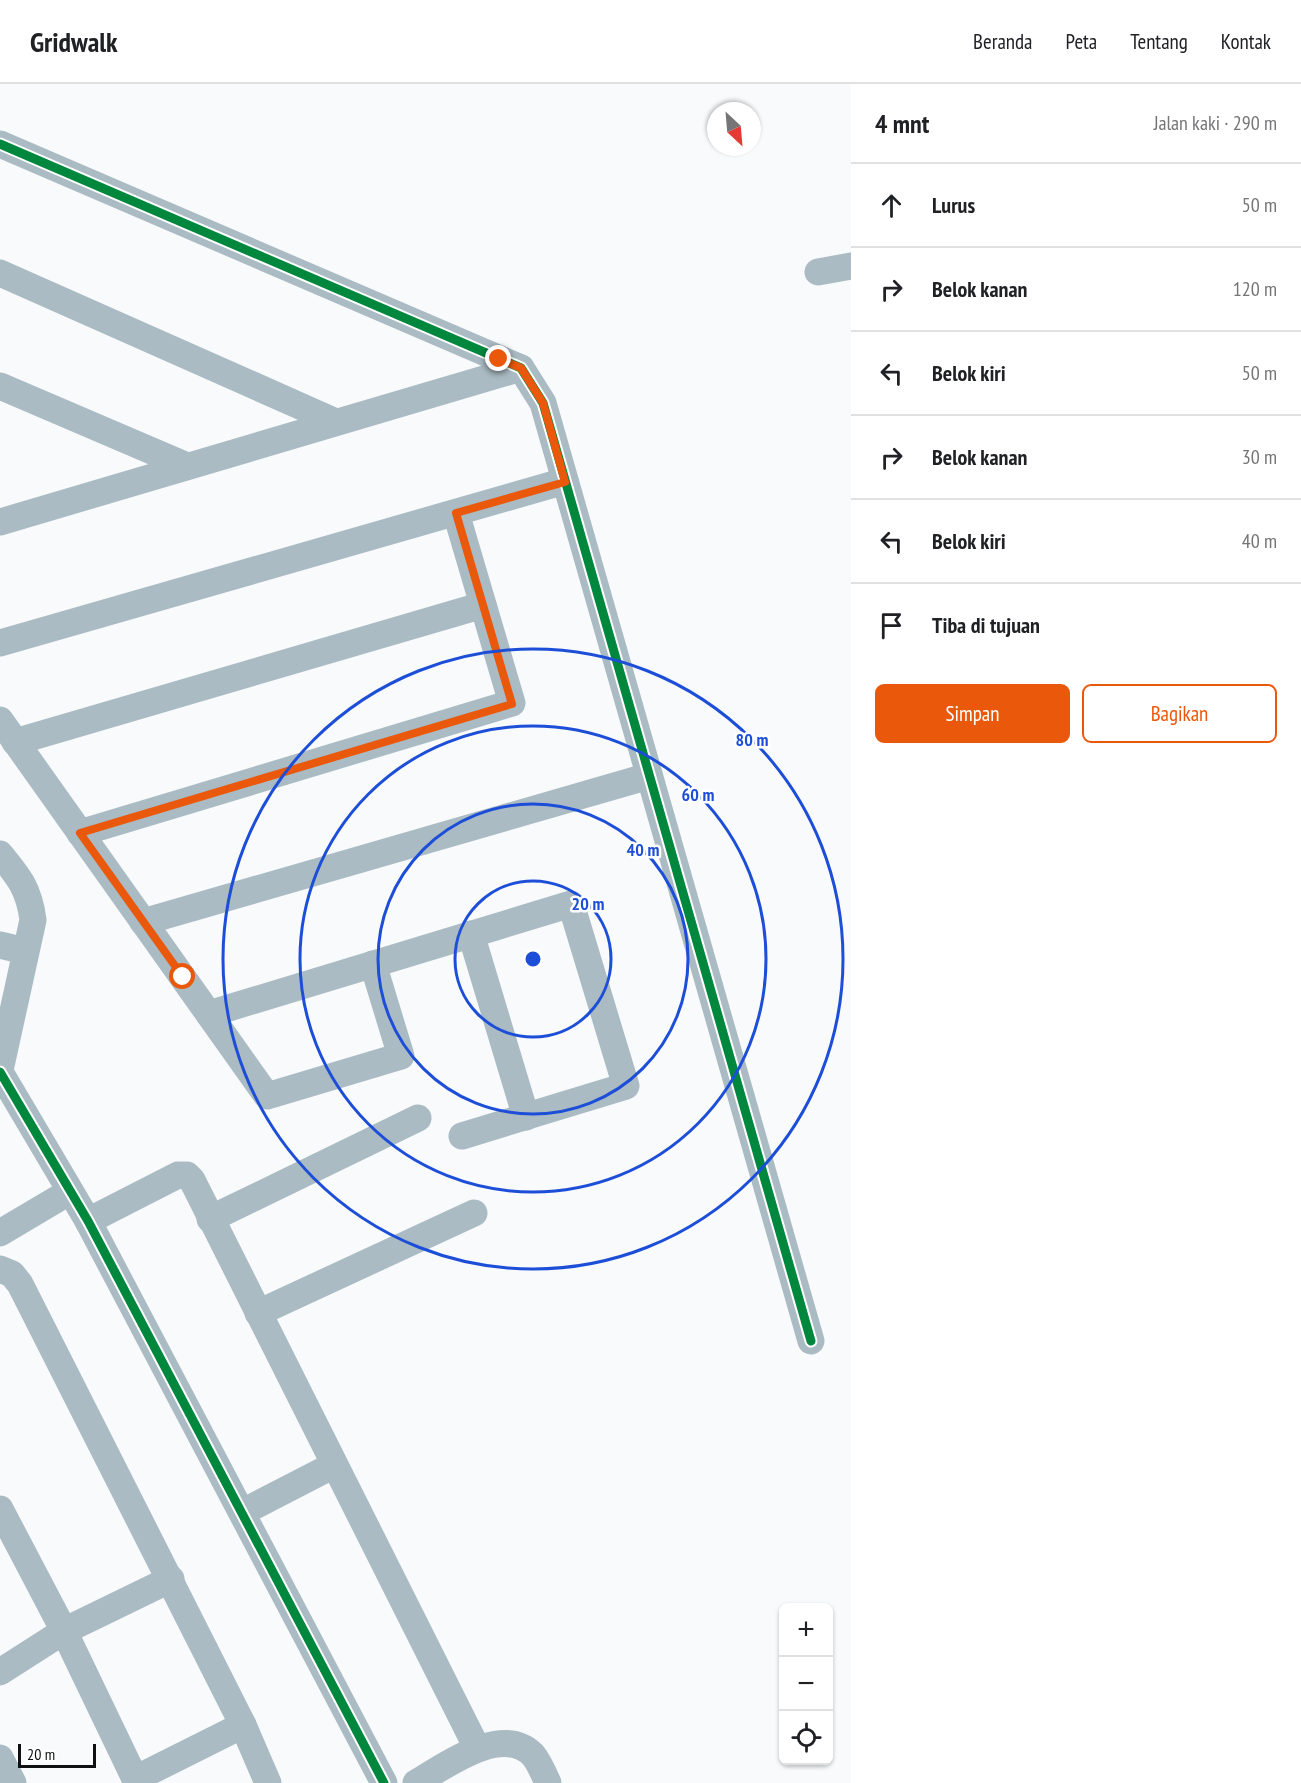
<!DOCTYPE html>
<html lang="id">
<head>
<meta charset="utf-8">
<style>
	:root { --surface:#fff; --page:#f6f6f6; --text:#202124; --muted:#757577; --line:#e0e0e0; --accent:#ea580c }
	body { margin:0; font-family:"PT Sans Narrow",sans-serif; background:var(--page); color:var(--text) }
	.controls { position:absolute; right:18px; bottom:18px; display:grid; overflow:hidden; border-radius:9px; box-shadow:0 2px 4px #0004 }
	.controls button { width:54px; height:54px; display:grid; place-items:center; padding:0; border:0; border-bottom:2px solid var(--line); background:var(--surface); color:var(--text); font:30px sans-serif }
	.compass { position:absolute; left:707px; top:18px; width:54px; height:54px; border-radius:50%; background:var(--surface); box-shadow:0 2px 4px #0004; rotate:154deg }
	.scale { position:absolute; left:18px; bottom:15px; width:78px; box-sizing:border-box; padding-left:6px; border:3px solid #0f1011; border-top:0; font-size:16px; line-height:21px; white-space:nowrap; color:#0f1011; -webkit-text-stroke:4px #fff; paint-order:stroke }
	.stop { position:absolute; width:18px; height:18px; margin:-14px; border:4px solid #ea580c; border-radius:50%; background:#fff }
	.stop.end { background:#ea580c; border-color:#fff; box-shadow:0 2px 6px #0008 }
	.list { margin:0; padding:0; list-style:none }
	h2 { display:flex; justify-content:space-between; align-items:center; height:78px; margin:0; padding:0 24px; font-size:26px }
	h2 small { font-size:20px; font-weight:400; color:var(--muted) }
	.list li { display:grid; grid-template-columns:39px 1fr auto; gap:18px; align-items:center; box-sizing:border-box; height:84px; padding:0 24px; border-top:2px solid var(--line) }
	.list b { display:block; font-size:22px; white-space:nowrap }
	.list em { font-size:20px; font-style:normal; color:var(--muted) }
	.actions { display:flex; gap:12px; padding:18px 24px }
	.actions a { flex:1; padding:14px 0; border:2px solid var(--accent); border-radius:9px; text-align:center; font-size:21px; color:var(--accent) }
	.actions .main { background:var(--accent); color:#fff }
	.icon { flex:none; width:33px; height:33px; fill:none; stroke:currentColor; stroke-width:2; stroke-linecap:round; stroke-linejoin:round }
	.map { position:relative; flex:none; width:851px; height:1699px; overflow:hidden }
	header { display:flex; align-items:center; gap:36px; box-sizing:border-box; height:84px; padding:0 30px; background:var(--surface); border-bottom:2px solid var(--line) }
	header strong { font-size:28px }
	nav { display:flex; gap:33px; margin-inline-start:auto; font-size:21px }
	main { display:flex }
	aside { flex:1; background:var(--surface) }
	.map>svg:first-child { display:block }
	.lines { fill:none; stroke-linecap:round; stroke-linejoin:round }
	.minor { stroke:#aabbc3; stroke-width:27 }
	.cycleway-casing { stroke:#fff; stroke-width:13 }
	.cycleway { stroke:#00873e; stroke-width:9 }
	.route { stroke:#ea580c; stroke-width:8 }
	.ring { fill:none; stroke:#1d4ed8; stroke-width:3 }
	.centre { fill:#1d4ed8; stroke:#fff; stroke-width:3 }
	.ring-label { font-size:18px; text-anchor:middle; font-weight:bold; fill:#1d4ed8; stroke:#fff; stroke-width:5; stroke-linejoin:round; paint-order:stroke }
</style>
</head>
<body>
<header>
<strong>Gridwalk</strong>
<nav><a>Beranda</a><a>Peta</a><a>Tentang</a><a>Kontak</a></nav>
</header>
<main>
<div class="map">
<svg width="851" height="1699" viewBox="0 0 851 1699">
	<rect width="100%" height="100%" fill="#f8fafc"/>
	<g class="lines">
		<g class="minor">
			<path d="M 0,60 L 521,284 L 543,319 L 811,1257"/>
			<path d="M 818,188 L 851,182"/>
			<path d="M 0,189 L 336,338"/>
			<path d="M 0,302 L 187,382"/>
			<path d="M 0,438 L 521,284"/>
			<path d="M 0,559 L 565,397"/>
			<path d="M 0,636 L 267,1012 L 401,972 L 373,880"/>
			<path d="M 15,658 L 483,521"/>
			<path d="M 80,749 L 512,619 L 456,429"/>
			<path d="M 0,770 C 19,793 29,805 33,836 L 0,986"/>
			<path d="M 143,838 L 649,692"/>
			<path d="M 471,850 L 526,1033"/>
			<path d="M 0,861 L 25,867"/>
			<path d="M 209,930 L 571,820 L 626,1002 L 462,1052"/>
			<path d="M 0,988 L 88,1137 L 384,1699"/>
			<path d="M 210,1135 L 418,1034"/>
			<path d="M 88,1137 L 178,1091 L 187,1091 L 192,1096 L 477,1664"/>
			<path d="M 0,1149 L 69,1108"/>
			<path d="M 0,1185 L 12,1190 L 20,1200 L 243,1641 L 268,1699"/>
			<path d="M 258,1229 L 474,1129"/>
			<path d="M 0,1425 L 64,1547 L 137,1699"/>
			<path d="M 243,1428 L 334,1381"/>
			<path d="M 0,1588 L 64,1547 L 171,1495"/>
			<path d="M 0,1674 L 13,1699"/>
			<path d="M 135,1695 L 243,1641"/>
			<path d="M 416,1699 C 445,1682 502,1639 533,1671 C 539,1678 544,1690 548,1699"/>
		</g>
		<defs>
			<g id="cycleway">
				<path d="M 0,60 L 521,284 L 543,319 L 811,1257"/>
				<path d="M 0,988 L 88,1137 L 384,1699"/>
			</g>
		</defs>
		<use href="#cycleway" class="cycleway-casing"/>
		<use href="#cycleway" class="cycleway"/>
	</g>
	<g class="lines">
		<path class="route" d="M 183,893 L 80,749 L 512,620 L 456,429 L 565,398 L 543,319 L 521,284 L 499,275"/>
	</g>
	<g class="ring">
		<circle cx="533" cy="875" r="78"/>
		<circle cx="533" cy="875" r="155"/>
		<circle cx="533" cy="875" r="233"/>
		<circle cx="533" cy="875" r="310"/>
	</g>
	<circle cx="533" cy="875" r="9" class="centre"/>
	<g class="ring-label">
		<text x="752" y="662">80 m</text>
		<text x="698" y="717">60 m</text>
		<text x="643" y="772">40 m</text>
		<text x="588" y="826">20 m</text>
	</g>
</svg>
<div class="controls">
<button>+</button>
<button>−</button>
<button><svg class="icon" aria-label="locate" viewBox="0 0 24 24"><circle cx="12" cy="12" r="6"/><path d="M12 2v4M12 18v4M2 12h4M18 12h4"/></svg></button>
</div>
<svg class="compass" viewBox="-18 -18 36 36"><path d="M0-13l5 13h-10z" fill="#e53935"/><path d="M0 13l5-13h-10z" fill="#757577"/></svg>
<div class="scale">20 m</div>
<div class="stop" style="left:183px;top:893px"></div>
<div class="stop end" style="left:499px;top:275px"></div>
</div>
<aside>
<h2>4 mnt<small>Jalan kaki · 290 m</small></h2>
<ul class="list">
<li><svg class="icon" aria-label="ahead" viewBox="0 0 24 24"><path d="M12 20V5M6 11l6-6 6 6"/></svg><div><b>Lurus</b></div><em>50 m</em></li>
<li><svg class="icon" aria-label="right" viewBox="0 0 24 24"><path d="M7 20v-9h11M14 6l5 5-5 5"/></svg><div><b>Belok kanan</b></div><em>120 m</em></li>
<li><svg class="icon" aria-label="left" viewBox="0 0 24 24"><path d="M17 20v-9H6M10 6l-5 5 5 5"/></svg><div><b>Belok kiri</b></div><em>50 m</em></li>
<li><svg class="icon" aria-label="right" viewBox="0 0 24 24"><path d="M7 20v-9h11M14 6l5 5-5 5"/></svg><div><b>Belok kanan</b></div><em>30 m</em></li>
<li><svg class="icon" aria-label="left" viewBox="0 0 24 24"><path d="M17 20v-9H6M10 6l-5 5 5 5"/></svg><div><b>Belok kiri</b></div><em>40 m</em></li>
<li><svg class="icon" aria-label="arrive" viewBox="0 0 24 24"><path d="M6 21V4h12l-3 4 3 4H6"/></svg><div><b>Tiba di tujuan</b></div></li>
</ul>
<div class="actions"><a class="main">Simpan</a><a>Bagikan</a></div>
</aside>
</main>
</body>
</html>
